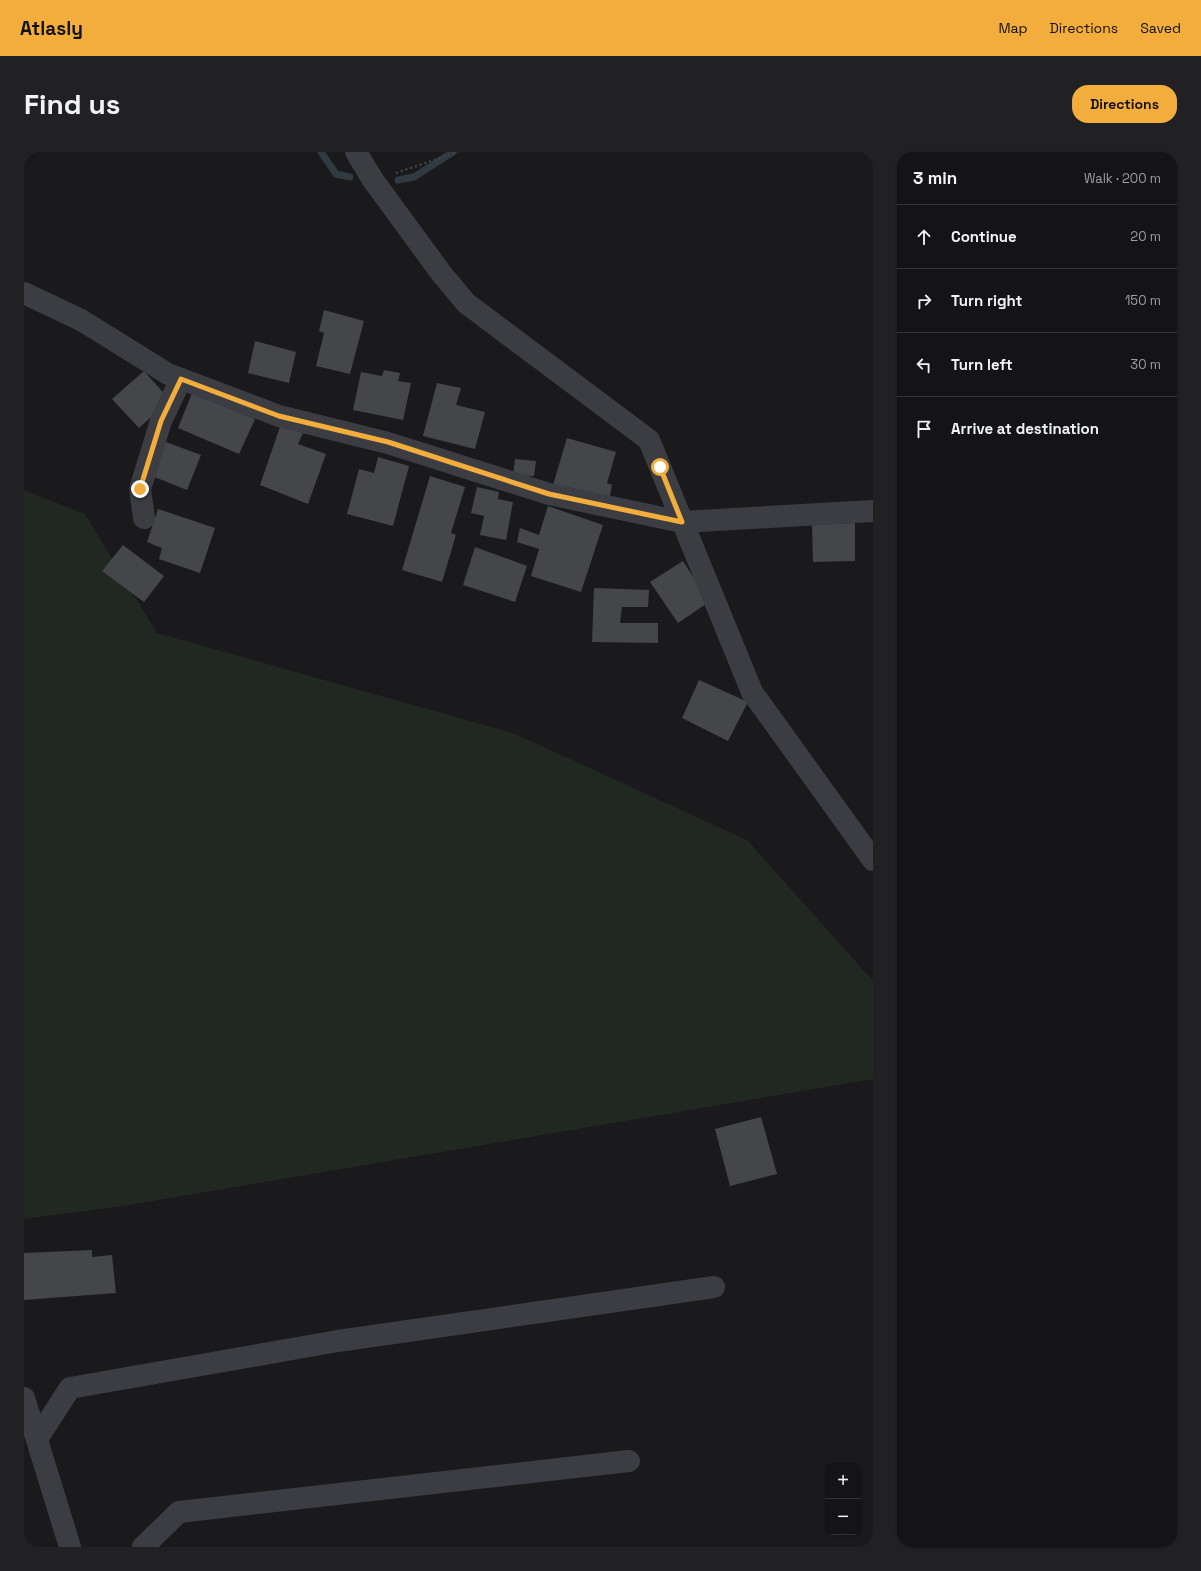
<!DOCTYPE html>
<html lang="en">
<head>
<meta charset="utf-8">
<style>
	:root { --surface:#141416; --page:#212123; --text:#f1f3f6; --muted:#9d9ea1; --line:#333335; --accent:#f3ad3d }
	body { margin:0; font-family:"Space Grotesk",sans-serif; background:var(--page); color:var(--text) }
	.controls { position:absolute; right:12px; bottom:12px; display:grid; overflow:hidden; border-radius:8px; box-shadow:0 1px 3px #0004 }
	.controls button { width:36px; height:36px; display:grid; place-items:center; padding:0; border:0; border-bottom:1px solid var(--line); background:var(--surface); color:var(--text); font:20px sans-serif }
	.stop { position:absolute; width:12px; height:12px; margin:-9px; border:3px solid #f3ad3d; border-radius:50%; background:#fff }
	.stop.end { background:#f3ad3d; border-color:#fff; box-shadow:0 1px 4px #0008 }
	.list { margin:0; padding:0; list-style:none }
	h2 { display:flex; justify-content:space-between; align-items:center; height:52px; margin:0; padding:0 16px; font-size:17px }
	h2 small { font-size:13px; font-weight:400; color:var(--muted) }
	.list li { display:grid; grid-template-columns:26px 1fr auto; gap:12px; align-items:center; box-sizing:border-box; height:64px; padding:0 16px; border-top:1px solid var(--line) }
	.list b { display:block; font-size:15px; white-space:nowrap }
	.list em { font-size:13px; font-style:normal; color:var(--muted) }
	.icon { flex:none; width:22px; height:22px; fill:none; stroke:currentColor; stroke-width:2; stroke-linecap:round; stroke-linejoin:round }
	.map { position:relative; flex:none; width:849px; height:1395px; overflow:hidden; border-radius:16px }
	header { display:flex; align-items:center; gap:24px; box-sizing:border-box; height:56px; padding:0 20px; background:var(--accent); color:#111 }
	header strong { font-size:19px }
	nav { display:flex; gap:22px; margin-inline-start:auto; font-size:14px }
	.intro { display:flex; align-items:center; justify-content:space-between; box-sizing:border-box; height:96px; padding:0 24px }
	h1 { margin:0; font-size:28px }
	.button { padding:10px 18px; border-radius:16px; background:var(--accent); color:#111; font-size:14px; font-weight:700 }
	main { display:flex; gap:24px; padding:0 24px }
	aside { flex:1; background:var(--surface); border-radius:16px; box-shadow:0 1px 3px #0004 }
	.map>svg:first-child { display:block }
	.green { fill:#202821 }
	.lines { fill:none; stroke-linecap:round; stroke-linejoin:round }
	.stream { stroke:#303a41; stroke-width:7 }
	.building { fill:#44464a }
	.path { stroke:#414449; stroke-width:2.5; stroke-dasharray:2 3; stroke-linecap:butt }
	.minor { stroke:#3b3d42; stroke-width:22 }
	.route { stroke:#f3ad3d; stroke-width:5 }
</style>
</head>
<body>
<header>
<strong>Atlasly</strong>
<nav><a>Map</a><a>Directions</a><a>Saved</a></nav>
</header>
<div class="intro"><h1>Find us</h1><a class="button">Directions</a></div>
<main>
<div class="map">
<svg width="849" height="1395" viewBox="0 0 849 1395">
	<rect width="100%" height="100%" fill="#1a1a1d"/>
	<path class="green" d="M 0,338 L 61,362 L 133,481 L 489,581 L 723,688 L 849,829 L 849,927 L 99,1054 L 0,1067 Z"/>
	<g class="lines">
		<g class="stream">
			<path d="M 297,0 L 312,22 L 326,25"/>
			<path d="M 374,28 L 390,25 L 429,0"/>
		</g>
	</g>
	<g class="building">
		<path d="M 300,158 L 340,169 L 326,222 L 292,214 L 300,181 L 295,179 Z"/>
		<path d="M 231,189 L 272,200 L 265,231 L 224,221 Z"/>
		<path d="M 360,218 L 376,221 L 374,229 L 387,231 L 379,268 L 329,258 L 337,220 L 358,224 Z"/>
		<path d="M 120,219 L 146,248 L 115,276 L 88,247 Z"/>
		<path d="M 413,231 L 437,236 L 432,253 L 461,260 L 451,297 L 399,284 Z"/>
		<path d="M 168,241 L 231,267 L 215,302 L 154,276 Z"/>
		<path d="M 257,272 L 279,281 L 274,292 L 302,302 L 284,352 L 236,333 Z"/>
		<path d="M 543,286 L 592,300 L 583,331 L 588,333 L 585,348 L 529,333 Z"/>
		<path d="M 142,290 L 177,303 L 163,338 L 128,324 Z"/>
		<path d="M 354,305 L 385,314 L 369,374 L 323,362 L 335,317 L 350,321 Z"/>
		<path d="M 491,307 L 512,309 L 510,324 L 489,323 Z"/>
		<path d="M 406,324 L 441,335 L 427,381 L 432,383 L 418,430 L 378,418 Z"/>
		<path d="M 453,335 L 475,340 L 474,347 L 489,350 L 482,388 L 456,383 L 460,364 L 447,361 Z"/>
		<path d="M 524,354 L 579,373 L 557,440 L 507,424 L 515,397 L 493,390 L 496,376 L 515,383 Z"/>
		<path d="M 134,357 L 191,376 L 176,421 L 135,407 L 138,396 L 123,390 Z"/>
		<path d="M 831,371 L 831,409 L 789,410 L 788,373 Z"/>
		<path d="M 99,393 L 140,424 L 120,450 L 78,419 Z"/>
		<path d="M 451,395 L 503,414 L 491,450 L 439,433 Z"/>
		<path d="M 659,409 L 685,450 L 654,471 L 626,430 Z"/>
		<path d="M 570,436 L 625,438 L 624,455 L 598,455 L 596,471 L 634,471 L 634,491 L 568,490 Z"/>
		<path d="M 675,528 L 724,550 L 704,589 L 658,566 Z"/>
		<path d="M 737,965 L 753,1022 L 706,1034 L 691,977 Z"/>
		<path d="M 68,1098 L 68,1105 L 88,1103 L 92,1141 L 0,1148 L 0,1101 Z"/>
	</g>
	<g class="lines">
		<path class="path" d="M 372,21 L 434,0"/>
		<g class="minor">
			<path d="M 332,0 L 349,28 L 417,121 L 442,151 L 625,288 L 728,540 L 849,708"/>
			<path d="M 0,141 L 57,168 L 144,222 L 255,264 L 364,291 L 525,342 L 658,370 L 849,359"/>
			<path d="M 120,366 L 116,337 L 137,269 L 157,227"/>
			<path d="M 0,1246 L 46,1395"/>
			<path d="M 13,1287 L 46,1236 L 314,1189 L 690,1135"/>
			<path d="M 119,1395 L 155,1360 L 605,1309"/>
		</g>
	</g>
	<g class="lines">
		<path class="route" d="M 116,337 L 137,269 L 157,227 L 255,264 L 364,290 L 525,342 L 658,370 L 636,315"/>
	</g>
</svg>
<div class="controls">
<button>+</button>
<button>−</button>
</div>
<div class="stop" style="left:636px;top:315px"></div>
<div class="stop end" style="left:116px;top:337px"></div>
</div>
<aside>
<h2>3 min<small>Walk · 200 m</small></h2>
<ul class="list">
<li><svg class="icon" aria-label="ahead" viewBox="0 0 24 24"><path d="M12 20V5M6 11l6-6 6 6"/></svg><div><b>Continue</b></div><em>20 m</em></li>
<li><svg class="icon" aria-label="right" viewBox="0 0 24 24"><path d="M7 20v-9h11M14 6l5 5-5 5"/></svg><div><b>Turn right</b></div><em>150 m</em></li>
<li><svg class="icon" aria-label="left" viewBox="0 0 24 24"><path d="M17 20v-9H6M10 6l-5 5 5 5"/></svg><div><b>Turn left</b></div><em>30 m</em></li>
<li><svg class="icon" aria-label="arrive" viewBox="0 0 24 24"><path d="M6 21V4h12l-3 4 3 4H6"/></svg><div><b>Arrive at destination</b></div></li>
</ul>
</aside>
</main>
</body>
</html>
